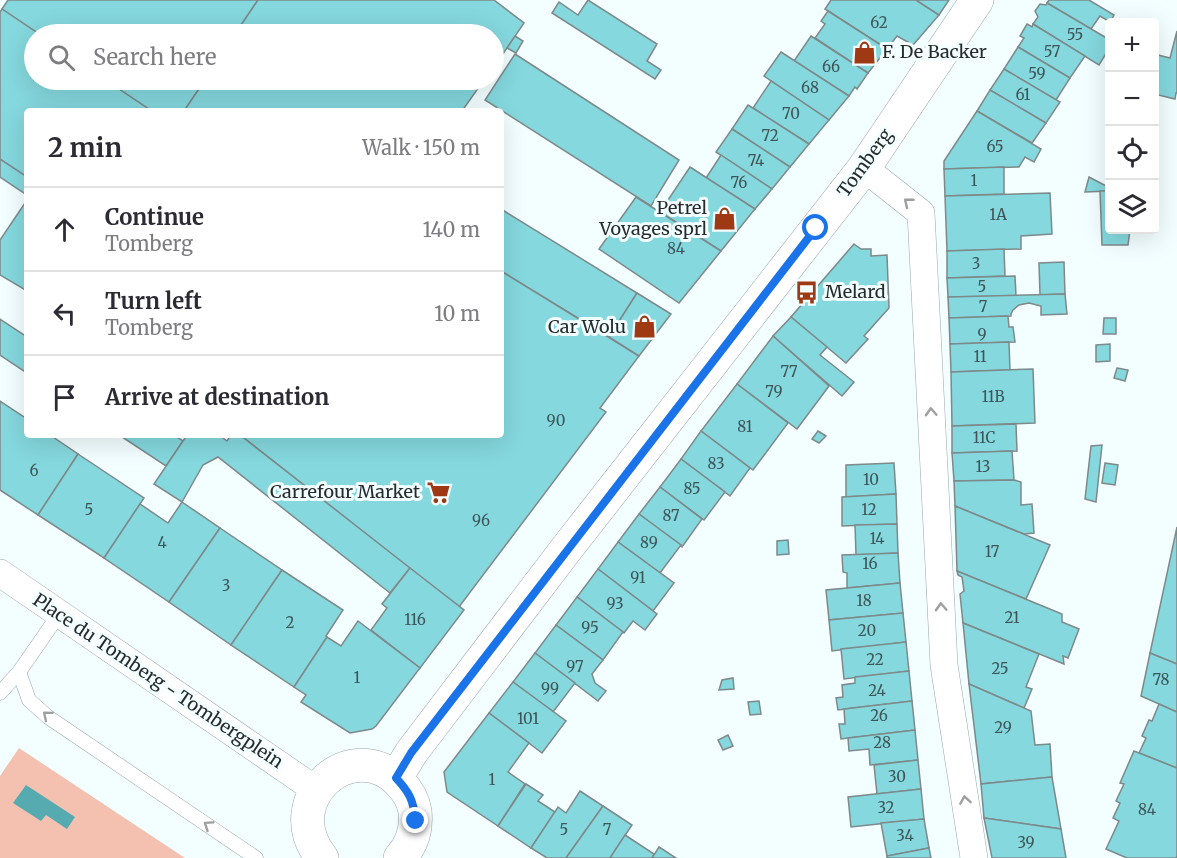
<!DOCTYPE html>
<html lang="en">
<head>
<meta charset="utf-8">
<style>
	:root { --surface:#fff; --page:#f2f2f3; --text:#2b2b33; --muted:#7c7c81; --line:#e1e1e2 }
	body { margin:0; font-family:Merriweather,serif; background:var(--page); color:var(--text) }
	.controls { position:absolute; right:18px; top:18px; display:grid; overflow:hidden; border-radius:6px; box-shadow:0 6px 24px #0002 }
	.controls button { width:54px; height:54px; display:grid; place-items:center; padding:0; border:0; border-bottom:2px solid var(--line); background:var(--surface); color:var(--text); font:30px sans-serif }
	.stop { position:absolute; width:18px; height:18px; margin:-14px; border:4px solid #1a73e8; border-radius:50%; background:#fff }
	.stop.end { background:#1a73e8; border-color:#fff; box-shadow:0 2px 6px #0008 }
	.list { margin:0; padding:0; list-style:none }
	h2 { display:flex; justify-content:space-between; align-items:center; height:78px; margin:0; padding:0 24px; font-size:26px }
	h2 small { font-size:20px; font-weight:400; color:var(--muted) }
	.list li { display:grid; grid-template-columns:39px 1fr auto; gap:18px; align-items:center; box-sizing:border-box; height:84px; padding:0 24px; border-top:2px solid var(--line) }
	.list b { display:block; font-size:22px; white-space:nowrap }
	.list p { margin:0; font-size:20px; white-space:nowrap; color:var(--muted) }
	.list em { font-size:20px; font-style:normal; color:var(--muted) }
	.icon { flex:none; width:33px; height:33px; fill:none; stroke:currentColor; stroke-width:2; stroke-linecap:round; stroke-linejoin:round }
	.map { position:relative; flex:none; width:1177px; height:858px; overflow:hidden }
	.search { position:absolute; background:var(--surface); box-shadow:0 6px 24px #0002; left:24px; top:24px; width:480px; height:66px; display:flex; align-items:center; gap:15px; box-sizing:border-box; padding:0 21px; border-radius:33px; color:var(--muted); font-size:22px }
	.panel { position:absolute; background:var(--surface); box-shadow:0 6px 24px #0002; left:24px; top:108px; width:480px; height:330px; border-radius:6px }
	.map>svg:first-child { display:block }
	.green { fill:#f4c1b1 }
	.water { fill:#56abb0 }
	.building { fill:#84d8de; stroke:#7e8989; stroke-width:1.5 }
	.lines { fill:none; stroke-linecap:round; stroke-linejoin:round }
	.service-casing { stroke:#9ca7a8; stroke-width:15 }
	.minor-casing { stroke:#9ca7a8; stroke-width:28 }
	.tertiary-casing { stroke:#9ca7a8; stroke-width:34 }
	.service { stroke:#fff; stroke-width:14 }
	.minor { stroke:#fff; stroke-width:27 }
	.tertiary { stroke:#fff; stroke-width:33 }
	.oneway { stroke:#9ea0a0 }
	.route { stroke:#1a73e8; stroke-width:8 }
	.labels { text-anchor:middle; stroke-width:6; stroke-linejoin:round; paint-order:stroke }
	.number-label { font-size:15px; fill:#3e5658 }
	.poi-label { font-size:18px; fill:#272b2b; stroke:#f2feff; text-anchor:end }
	.street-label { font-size:18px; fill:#272b2b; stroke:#f2feff }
</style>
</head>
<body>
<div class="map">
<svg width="1177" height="858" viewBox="0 0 1177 858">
	<rect width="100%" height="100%" fill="#f2feff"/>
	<path class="green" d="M 19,748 L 185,858 L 0,858 L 0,776 Z"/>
	<path class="water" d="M 26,785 L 75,817 L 67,829 L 46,815 L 41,821 L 13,803 Z"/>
	<g class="building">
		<path d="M 8,0 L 258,0 L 235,34 L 39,34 L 2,9 Z"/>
		<path d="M 258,0 L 494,0 L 524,23 L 494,67 L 494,34 L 235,34 Z"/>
		<path d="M 588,0 L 657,44 L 647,61 L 661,70 L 655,79 L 552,13 L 559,2 L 578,15 Z"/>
		<path d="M 831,0 L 916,0 L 939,15 L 913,45 L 897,36 L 887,49 L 825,9 Z"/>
		<path d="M 916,0 L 949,0 L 939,15 Z"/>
		<path d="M 1049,0 L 1089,0 L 1114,15 L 1110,22 L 1100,16 L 1091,29 L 1047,3 Z"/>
		<path d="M 1047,3 L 1110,40 L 1110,47 L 1099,65 L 1033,24 L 1038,17 L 1035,11 L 1040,4 L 1046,5 Z"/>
		<path d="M 2,9 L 39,34 L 34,34 L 34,80 L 106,80 L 152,111 L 27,111 L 27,177 L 0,159 L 0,12 Z"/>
		<path d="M 828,11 L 887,49 L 868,73 L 815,38 L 825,24 L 821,21 Z"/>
		<path d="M 1027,24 L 1032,27 L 1033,24 L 1085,56 L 1070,78 L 1018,47 L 1024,38 L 1020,36 Z"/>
		<path d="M 1177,31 L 1177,93 L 1176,93 L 1175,99 L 1154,94 L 1154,54 L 1170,58 Z"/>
		<path d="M 515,36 L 523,41 L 516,53 L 507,48 Z"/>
		<path d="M 811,36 L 868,73 L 857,89 L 855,87 L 849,96 L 794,61 Z"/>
		<path d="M 1018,47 L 1070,78 L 1056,100 L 1004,69 Z"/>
		<path d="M 781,52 L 849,96 L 829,120 L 764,76 Z"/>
		<path d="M 515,54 L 679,160 L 651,206 L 485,100 Z"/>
		<path d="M 1004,69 L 1060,102 L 1046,123 L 990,90 Z"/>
		<path d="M 106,80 L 205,80 L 184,111 L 152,111 Z"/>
		<path d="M 205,80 L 484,80 L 462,111 L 184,111 Z"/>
		<path d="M 771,81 L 829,120 L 809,144 L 753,108 Z"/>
		<path d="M 990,90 L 1046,123 L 1032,143 L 977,111 Z"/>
		<path d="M 748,105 L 809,144 L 790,167 L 732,129 Z"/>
		<path d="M 977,111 L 1041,149 L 1034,162 L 1025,157 L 1019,167 L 944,169 L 944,161 Z"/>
		<path d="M 732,129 L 790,167 L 772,189 L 716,152 Z"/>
		<path d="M 721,155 L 772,189 L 755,209 L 706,178 Z"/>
		<path d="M 0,159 L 27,177 L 27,195 L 0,177 Z"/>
		<path d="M 690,167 L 755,209 L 721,251 L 660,212 Z"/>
		<path d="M 1004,167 L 1004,194 L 945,196 L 944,169 Z"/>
		<path d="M 1089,177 L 1110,188 L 1110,191 L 1085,192 Z"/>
		<path d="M 1100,191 L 1110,191 L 1110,230 L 1130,230 L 1128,245 L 1102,245 Z"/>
		<path d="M 1050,193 L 1052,234 L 1021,236 L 1021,249 L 947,251 L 945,196 Z"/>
		<path d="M 636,197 L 721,251 L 679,303 L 599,249 Z"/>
		<path d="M 27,200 L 27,291 L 0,275 L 0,240 Z"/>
		<path d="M 501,209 L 637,293 L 609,337 L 501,271 Z"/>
		<path d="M 854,244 L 861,249 L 871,249 L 871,256 L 887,255 L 889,308 L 864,336 L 868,339 L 846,363 L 791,317 Z"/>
		<path d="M 1004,249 L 1005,276 L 947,278 L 947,251 Z"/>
		<path d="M 1064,262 L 1065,294 L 1040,295 L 1039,263 Z"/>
		<path d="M 501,271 L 639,356 L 600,408 L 606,412 L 459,607 L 240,435 L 501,435 Z"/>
		<path d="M 1015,276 L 1016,296 L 948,297 L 947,278 Z"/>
		<path d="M 637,293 L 671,314 L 639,356 L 609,337 Z"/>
		<path d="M 1065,294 L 1067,314 L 1041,315 L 1041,306 L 1029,303 L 1019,305 L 1013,310 L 1011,314 L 1011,316 L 949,318 L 948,297 Z"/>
		<path d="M 1008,316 L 1009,327 L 1013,327 L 1015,342 L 950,344 L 949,318 Z"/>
		<path d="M 791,317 L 827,347 L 820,355 L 854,382 L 842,396 L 773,336 Z"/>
		<path d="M 1104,318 L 1116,318 L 1116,334 L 1103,334 Z"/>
		<path d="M 0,319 L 27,337 L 27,373 L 0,355 Z"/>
		<path d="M 773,336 L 829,386 L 797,429 L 737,384 Z"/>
		<path d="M 1009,342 L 1010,370 L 951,372 L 950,344 Z"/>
		<path d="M 1110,344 L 1110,361 L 1096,362 L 1096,345 Z"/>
		<path d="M 1117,368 L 1128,370 L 1125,381 L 1114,378 Z"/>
		<path d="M 1033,369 L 1035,423 L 952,426 L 951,372 Z"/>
		<path d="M 737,384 L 788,423 L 753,470 L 701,431 Z"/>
		<path d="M 0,401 L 27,419 L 27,435 L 50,435 L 78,454 L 38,515 L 0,490 Z"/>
		<path d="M 1016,424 L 1017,451 L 952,453 L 952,426 Z"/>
		<path d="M 701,431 L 750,468 L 730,496 L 681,459 Z"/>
		<path d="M 818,431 L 826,436 L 819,443 L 812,439 Z"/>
		<path d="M 119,435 L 174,435 L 183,441 L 166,466 Z"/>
		<path d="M 187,435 L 219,435 L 227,441 L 231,435 L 240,435 L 410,568 L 390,593 L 218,457 L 203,465 L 182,502 L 154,484 Z"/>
		<path d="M 1102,445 L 1096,502 L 1085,499 L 1091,446 Z"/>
		<path d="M 1012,451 L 1014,480 L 954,481 L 952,453 Z"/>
		<path d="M 78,454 L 144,498 L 104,558 L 38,515 Z"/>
		<path d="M 681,459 L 725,492 L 704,520 L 660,487 Z"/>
		<path d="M 894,463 L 896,494 L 846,497 L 846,465 Z"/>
		<path d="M 1105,463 L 1118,465 L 1115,485 L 1102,483 Z"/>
		<path d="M 1014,480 L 1021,482 L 1021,505 L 1032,504 L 1034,533 L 1024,534 L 955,506 L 954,481 Z"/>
		<path d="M 660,487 L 702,519 L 682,547 L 639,514 Z"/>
		<path d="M 896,494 L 897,524 L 842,526 L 842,497 Z"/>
		<path d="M 182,502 L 220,528 L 169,602 L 104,558 L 140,504 L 168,523 Z"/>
		<path d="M 955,506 L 1050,545 L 1026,599 L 957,571 Z"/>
		<path d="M 639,514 L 681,545 L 660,573 L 618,542 Z"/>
		<path d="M 897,524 L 898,553 L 856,555 L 855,525 Z"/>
		<path d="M 1177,527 L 1177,664 L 1150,653 Z"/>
		<path d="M 220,528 L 282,570 L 231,645 L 169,602 Z"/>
		<path d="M 788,540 L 789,554 L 777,555 L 777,541 Z"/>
		<path d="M 618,542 L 674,583 L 653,611 L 598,569 Z"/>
		<path d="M 898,553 L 900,583 L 847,588 L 847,573 L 843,572 L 842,555 Z"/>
		<path d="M 410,568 L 464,610 L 420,668 L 371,630 L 387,608 L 382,604 Z"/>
		<path d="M 598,569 L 657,614 L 645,630 L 633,621 L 624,633 L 577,597 Z"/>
		<path d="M 282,570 L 343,610 L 326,636 L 327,637 L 294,687 L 231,645 Z"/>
		<path d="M 957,571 L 1062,614 L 1062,622 L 1079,629 L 1068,658 L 1063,656 L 1064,664 L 963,623 L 960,594 L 964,591 L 962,577 L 958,575 Z"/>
		<path d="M 900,583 L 903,613 L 829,620 L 826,590 Z"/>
		<path d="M 577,597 L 623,632 L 603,660 L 556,625 Z"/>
		<path d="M 903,613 L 906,642 L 832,651 L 829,620 Z"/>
		<path d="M 358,621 L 420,668 L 376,726 L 372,729 L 350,733 L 301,702 L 306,695 L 294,687 L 327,637 L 341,646 Z"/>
		<path d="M 963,623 L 1039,654 L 1026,687 L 1032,689 L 1024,708 L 969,684 Z"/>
		<path d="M 556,625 L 603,660 L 592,674 L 595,683 L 606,691 L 598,701 L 535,653 Z"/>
		<path d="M 906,642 L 909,671 L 844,679 L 841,649 Z"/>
		<path d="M 535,653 L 575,683 L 553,712 L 513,682 Z"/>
		<path d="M 1150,653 L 1177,664 L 1177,712 L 1141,696 Z"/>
		<path d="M 909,671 L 912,701 L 838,710 L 836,698 L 843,697 L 842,685 L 855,683 L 855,677 Z"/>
		<path d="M 733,678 L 734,689 L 719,690 L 722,680 Z"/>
		<path d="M 513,682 L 566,721 L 542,753 L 489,713 Z"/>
		<path d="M 969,684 L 1031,711 L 1035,745 L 1050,744 L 1052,777 L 981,784 Z"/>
		<path d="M 759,701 L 761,714 L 750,715 L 748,702 Z"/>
		<path d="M 912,701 L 915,730 L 841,739 L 839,724 L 845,724 L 844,709 Z"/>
		<path d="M 1159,704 L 1177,712 L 1177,768 L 1139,753 L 1146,738 L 1142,736 L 1149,720 L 1152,721 Z"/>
		<path d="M 489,713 L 529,743 L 508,772 L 525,784 L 498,826 L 447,792 L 444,772 Z"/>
		<path d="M 915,730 L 918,760 L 870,765 L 869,749 L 849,751 L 848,738 Z"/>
		<path d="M 728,735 L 733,746 L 723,750 L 718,740 Z"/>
		<path d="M 1134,751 L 1177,768 L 1177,856 L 1176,858 L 1127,858 L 1106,849 L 1119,821 L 1113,818 L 1120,803 L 1116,801 L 1124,784 L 1120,783 Z"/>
		<path d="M 918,760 L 921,789 L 877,794 L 874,765 Z"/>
		<path d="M 1052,777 L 1061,829 L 984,818 L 981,784 Z"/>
		<path d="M 526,784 L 543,795 L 538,801 L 555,812 L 531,848 L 498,826 Z"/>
		<path d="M 921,789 L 924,819 L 851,827 L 848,797 Z"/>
		<path d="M 580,791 L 603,806 L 566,858 L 547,858 L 531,848 L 558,807 L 566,813 Z"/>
		<path d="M 603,806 L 632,825 L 610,858 L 566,858 Z"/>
		<path d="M 984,818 L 1061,829 L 1066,858 L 992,858 Z"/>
		<path d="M 924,819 L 929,848 L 887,856 L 881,823 Z"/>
		<path d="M 625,835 L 654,854 L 652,858 L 610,858 Z"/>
		<path d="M 659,847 L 676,858 L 652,858 Z"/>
		<path d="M 929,848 L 931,858 L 887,858 L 887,856 Z"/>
	</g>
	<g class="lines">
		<defs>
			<g id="service">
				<path d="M 19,672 L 29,700 L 48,717 L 256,858"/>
				<path d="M 0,693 L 19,672 L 60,613"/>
			</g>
			<g id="minor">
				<path d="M 864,168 L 921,213 L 944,665 L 974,858"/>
				<path d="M 0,573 L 316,790"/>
			</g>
			<g id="tertiary">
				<path d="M 396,778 L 411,753 L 564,552 L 864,168 L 977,0"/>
				<path d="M 322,858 C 275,799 354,733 400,783 C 408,791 413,800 415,811 C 417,829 412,845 400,858"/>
			</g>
		</defs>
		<use href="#service" class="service-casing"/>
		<use href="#minor" class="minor-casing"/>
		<use href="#tertiary" class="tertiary-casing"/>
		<use href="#service" class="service"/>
		<use href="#minor" class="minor"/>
		<use href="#tertiary" class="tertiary"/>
	</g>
	<defs><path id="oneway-chevron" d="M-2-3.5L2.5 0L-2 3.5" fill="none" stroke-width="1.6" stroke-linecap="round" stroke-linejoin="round" transform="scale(1.5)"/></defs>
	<g class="oneway">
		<use href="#oneway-chevron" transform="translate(908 202) rotate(-141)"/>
		<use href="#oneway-chevron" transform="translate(931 412) rotate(-93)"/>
		<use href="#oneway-chevron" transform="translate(941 607) rotate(-93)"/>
		<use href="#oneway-chevron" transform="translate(47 715) rotate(-140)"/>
		<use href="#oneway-chevron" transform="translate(965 800) rotate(-99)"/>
		<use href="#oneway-chevron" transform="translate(208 825) rotate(-146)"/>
	</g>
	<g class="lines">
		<path class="route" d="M 416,821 C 413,800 410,793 396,778 L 411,753 L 816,228"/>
	</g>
	<defs>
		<symbol id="shop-bare" viewBox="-9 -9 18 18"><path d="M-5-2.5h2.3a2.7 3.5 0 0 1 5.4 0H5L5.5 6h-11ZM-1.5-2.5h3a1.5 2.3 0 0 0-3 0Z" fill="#9f3914" stroke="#f2feff" stroke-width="2.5" paint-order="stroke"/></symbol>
		<symbol id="bus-bare" viewBox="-9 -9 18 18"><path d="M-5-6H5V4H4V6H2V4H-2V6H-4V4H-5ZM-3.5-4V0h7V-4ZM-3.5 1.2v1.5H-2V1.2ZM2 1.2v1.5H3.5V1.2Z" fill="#9f3914" stroke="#f2feff" stroke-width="2.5" paint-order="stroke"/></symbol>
		<symbol id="supermarket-bare" viewBox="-9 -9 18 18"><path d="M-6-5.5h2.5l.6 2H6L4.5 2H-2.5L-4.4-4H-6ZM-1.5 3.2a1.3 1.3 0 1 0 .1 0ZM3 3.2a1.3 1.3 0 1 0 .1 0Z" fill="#9f3914" stroke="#f2feff" stroke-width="2.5" paint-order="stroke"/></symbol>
	</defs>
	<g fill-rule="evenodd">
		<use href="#shop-bare" x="848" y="36" width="33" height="33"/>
		<use href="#shop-bare" x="708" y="202" width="33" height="33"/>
		<use href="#bus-bare" x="790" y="276" width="33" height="33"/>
		<use href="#shop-bare" x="628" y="310" width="33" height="33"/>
		<use href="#supermarket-bare" x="422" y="476" width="33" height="33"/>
	</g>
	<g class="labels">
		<g class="number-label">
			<text x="879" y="28">62</text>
			<text x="1075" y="40">55</text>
			<text x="1052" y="57">57</text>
			<text x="831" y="72">66</text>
			<text x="1037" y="79">59</text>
			<text x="810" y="93">68</text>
			<text x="1023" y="100">61</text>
			<text x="791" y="119">70</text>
			<text x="770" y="141">72</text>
			<text x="995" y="152">65</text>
			<text x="756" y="166">74</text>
			<text x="974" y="186">1</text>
			<text x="739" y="188">76</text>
			<text x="998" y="220">1A</text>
			<text x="676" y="254">84</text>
			<text x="976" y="269">3</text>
			<text x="982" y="292">5</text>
			<text x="983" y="312">7</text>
			<text x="982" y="340">9</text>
			<text x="980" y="362">11</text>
			<text x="789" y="377">77</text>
			<text x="774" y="397">79</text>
			<text x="993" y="402">11B</text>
			<text x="556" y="426">90</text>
			<text x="745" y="432">81</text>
			<text x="984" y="443">11C</text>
			<text x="716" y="469">83</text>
			<text x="983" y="472">13</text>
			<text x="34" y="476">6</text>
			<text x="871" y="485">10</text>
			<text x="692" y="494">85</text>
			<text x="89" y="515">5</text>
			<text x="869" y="515">12</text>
			<text x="671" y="521">87</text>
			<text x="481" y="526">96</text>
			<text x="877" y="544">14</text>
			<text x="162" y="548">4</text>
			<text x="649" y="548">89</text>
			<text x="992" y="557">17</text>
			<text x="870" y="569">16</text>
			<text x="638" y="583">91</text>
			<text x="226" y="591">3</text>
			<text x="864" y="606">18</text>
			<text x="615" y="609">93</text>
			<text x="1012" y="623">21</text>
			<text x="415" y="625">116</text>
			<text x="290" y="628">2</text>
			<text x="590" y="633">95</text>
			<text x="867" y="636">20</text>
			<text x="875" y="665">22</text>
			<text x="575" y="672">97</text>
			<text x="1000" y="674">25</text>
			<text x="357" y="683">1</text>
			<text x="1161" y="685">78</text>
			<text x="550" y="694">99</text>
			<text x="877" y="696">24</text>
			<text x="879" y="721">26</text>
			<text x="528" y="724">101</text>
			<text x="1003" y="733">29</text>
			<text x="882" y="748">28</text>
			<text x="897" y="782">30</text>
			<text x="492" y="785">1</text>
			<text x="886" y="813">32</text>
			<text x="1147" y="815">84</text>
			<text x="564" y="835">5</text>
			<text x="607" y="835">7</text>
			<text x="905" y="841">34</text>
			<text x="1026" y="848">39</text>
		</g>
		<g class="poi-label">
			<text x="882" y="58" text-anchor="start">F. De Backer</text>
			<text x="707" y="214">Petrel<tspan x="707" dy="21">Voyages sprl</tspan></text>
			<text x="825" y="298" text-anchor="start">Melard</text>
			<text x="626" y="333">Car Wolu</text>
			<text x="420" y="498">Carrefour Market</text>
		</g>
		<g class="street-label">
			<text transform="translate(865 163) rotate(-54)" y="6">Tomberg</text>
			<text transform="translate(158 681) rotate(34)" y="6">Place du Tomberg - Tombergplein</text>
		</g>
	</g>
</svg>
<div class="controls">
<button>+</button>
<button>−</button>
<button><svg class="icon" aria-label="locate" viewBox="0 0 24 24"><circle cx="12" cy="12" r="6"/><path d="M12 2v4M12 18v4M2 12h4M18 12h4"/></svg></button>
<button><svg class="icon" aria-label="layers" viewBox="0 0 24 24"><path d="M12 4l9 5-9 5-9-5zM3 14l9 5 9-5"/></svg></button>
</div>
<div class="stop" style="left:816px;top:228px"></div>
<div class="stop end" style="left:416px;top:821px"></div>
<div class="search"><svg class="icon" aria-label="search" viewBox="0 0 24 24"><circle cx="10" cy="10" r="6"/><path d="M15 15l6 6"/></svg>Search here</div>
<section class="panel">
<h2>2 min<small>Walk · 150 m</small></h2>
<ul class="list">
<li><svg class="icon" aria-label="ahead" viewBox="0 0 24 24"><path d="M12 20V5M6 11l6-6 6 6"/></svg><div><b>Continue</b><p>Tomberg</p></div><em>140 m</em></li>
<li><svg class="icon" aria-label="left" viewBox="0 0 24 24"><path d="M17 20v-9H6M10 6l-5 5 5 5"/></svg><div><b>Turn left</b><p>Tomberg</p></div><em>10 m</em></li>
<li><svg class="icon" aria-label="arrive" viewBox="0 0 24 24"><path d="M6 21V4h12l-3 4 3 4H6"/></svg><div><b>Arrive at destination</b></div></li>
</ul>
</section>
</div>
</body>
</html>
